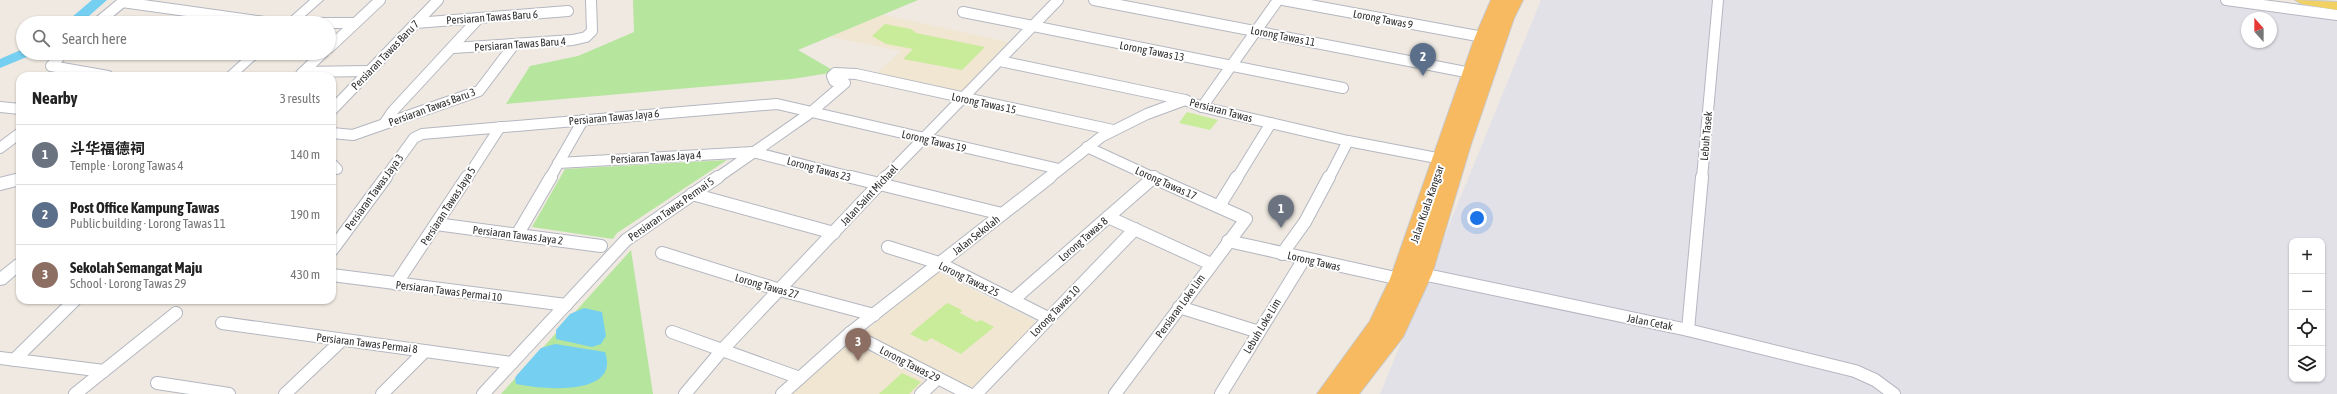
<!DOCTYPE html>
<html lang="en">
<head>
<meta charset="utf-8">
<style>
	:root { --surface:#fff; --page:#f6f6f6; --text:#222; --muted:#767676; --line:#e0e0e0; --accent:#4264fb }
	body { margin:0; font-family:"Asap Condensed","Noto Sans SC",sans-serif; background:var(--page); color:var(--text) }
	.controls { position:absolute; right:12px; bottom:12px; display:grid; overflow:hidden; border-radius:8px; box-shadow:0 1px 3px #0004 }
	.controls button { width:36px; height:36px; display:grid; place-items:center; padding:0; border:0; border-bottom:1px solid var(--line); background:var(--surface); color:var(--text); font:20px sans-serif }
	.compass { position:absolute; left:2241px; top:12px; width:36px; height:36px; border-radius:50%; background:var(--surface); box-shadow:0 1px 3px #0004; rotate:339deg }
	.you { position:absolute; left:1477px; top:218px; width:14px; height:14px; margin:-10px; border:3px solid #fff; border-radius:50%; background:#1a73e8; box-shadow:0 0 0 6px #1a73e833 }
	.badge { display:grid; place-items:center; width:26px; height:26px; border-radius:50%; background:var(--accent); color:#fff; font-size:13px; font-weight:700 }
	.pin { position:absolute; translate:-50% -33px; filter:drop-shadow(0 1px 2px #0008) }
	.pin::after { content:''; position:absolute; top:21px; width:14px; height:12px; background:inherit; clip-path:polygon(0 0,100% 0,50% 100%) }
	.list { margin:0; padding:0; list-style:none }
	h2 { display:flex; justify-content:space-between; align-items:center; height:52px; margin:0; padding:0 16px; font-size:17px }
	h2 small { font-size:13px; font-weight:400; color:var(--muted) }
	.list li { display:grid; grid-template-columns:26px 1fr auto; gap:12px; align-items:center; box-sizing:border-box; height:60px; padding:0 16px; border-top:1px solid var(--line) }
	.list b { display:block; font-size:15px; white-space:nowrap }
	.list p { margin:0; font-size:13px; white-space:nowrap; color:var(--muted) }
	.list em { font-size:13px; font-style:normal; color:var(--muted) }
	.icon { flex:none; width:22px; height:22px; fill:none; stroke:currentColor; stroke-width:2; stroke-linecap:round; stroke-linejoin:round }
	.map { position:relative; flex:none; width:2337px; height:394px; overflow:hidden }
	.search { position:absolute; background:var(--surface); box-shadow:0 1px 3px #0004; left:16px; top:16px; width:320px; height:44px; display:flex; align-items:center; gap:10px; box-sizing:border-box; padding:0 14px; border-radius:22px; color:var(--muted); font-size:15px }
	.panel { position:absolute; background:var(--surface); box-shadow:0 1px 3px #0004; left:16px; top:72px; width:320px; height:232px; border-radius:12px }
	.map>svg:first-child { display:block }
	.industrial { fill:#e3e1e8; fill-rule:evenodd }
	.education { fill:#f0e6d1 }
	.green { fill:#b6e59e }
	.pitch { fill:#c9ec9a }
	.water { fill:#75cff0 }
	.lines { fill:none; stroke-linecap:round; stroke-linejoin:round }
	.river { fill:#75cff0; fill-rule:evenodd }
	.minor-far1-casing { stroke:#b4b7c1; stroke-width:12 }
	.minor-casing { stroke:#b4b7c1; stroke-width:14 }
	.tertiary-casing { stroke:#b4b7c1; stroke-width:2 }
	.primary-casing { stroke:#c9c9c9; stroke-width:2 }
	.trunk-casing { stroke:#c9c9c9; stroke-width:2 }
	.minor-far1 { stroke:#fff; stroke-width:10 }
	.minor { stroke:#fff; stroke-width:12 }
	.tertiary { fill:#fff; fill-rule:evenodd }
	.primary { fill:#f2d163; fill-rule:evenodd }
	.trunk { fill:#f8ba60; fill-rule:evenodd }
	.labels { text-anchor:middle; stroke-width:4; stroke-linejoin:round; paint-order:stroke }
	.street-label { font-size:11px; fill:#2e2e2e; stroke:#fff }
</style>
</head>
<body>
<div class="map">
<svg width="2337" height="394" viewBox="0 0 2337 394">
	<rect width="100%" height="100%" fill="#efe9e1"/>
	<path class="industrial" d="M 1541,0 L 2261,0 L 2317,6 L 2337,11 L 2337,394 L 1380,394 ZM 2247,18 L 2271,18 L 2271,42 L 2247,42 ZM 2292,241 L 2322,241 L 2322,379 L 2292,379 Z"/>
	<g class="education">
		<path d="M 879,14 L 1008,42 L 958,96 L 874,76 L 901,51 L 831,37 Z"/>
		<path d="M 938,272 L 1039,323 L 972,393 L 861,335 Z"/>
		<path d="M 852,342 L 925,381 L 911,394 L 787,394 Z"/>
	</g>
	<g class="green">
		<path d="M 633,0 L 918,0 L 798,50 L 836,72 L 792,79 L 506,104 L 530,66 L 578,56 L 634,32 Z"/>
		<path d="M 727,160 L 617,233 L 613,239 L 532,227 L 565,169 Z"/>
		<path d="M 631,250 L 653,394 L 501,394 Z"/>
	</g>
	<g class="pitch">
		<path d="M 885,24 L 911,29 L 916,33 L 985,47 L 962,70 L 903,59 L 913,49 L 886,44 L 872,36 Z"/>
		<path d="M 1187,112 L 1218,120 L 1210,130 L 1179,123 Z"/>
		<path d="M 947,303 L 962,310 L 960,313 L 977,322 L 981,320 L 994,327 L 961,354 L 931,338 L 926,342 L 910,334 Z"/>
		<path d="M 902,373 L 921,382 L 909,394 L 879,394 Z"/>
	</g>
	<g class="water">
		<path d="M 584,308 L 602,312 L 606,336 L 601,344 L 592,347 L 556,339 L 556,330 L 570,314 Z"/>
		<path d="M 555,344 L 605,352 C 620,394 551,391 516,384 L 515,378 L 517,375 L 541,348 Z"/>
	</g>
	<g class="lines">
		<g class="river">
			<path d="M 92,0 L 107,0 L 81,23 L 65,23 Z"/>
			<path d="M 23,49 L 23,53 L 31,53 L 29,56 L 0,68 L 0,59 Z"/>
		</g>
		<defs>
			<g id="minor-far1">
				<path d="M 1094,0 L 1471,73"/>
				<path d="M 1283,0 L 1483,37"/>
				<path d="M 2226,0 L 2337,15"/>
				<path d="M 122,2 L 272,23"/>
				<path d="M 963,12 L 1343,88"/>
				<path d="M 97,23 L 125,0"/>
				<path d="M 285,23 L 355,23"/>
				<path d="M 416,23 L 568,11"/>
				<path d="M 329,48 L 380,0"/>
				<path d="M 453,48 L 573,40 L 586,37 L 592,31 L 591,0"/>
				<path d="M 63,53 L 51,66 L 108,76"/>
				<path d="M 232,53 L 252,56"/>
				<path d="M 1000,61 L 1185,100 L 1202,107 L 1348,141 L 1442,159"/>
				<path d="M 303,72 L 369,71"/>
				<path d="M 301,74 L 323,53"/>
				<path d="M 0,107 L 20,109"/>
				<path d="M 1202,107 L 1278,0"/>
				<path d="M 332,110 L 438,0"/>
				<path d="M 384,124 L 392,112 L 479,18"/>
				<path d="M 332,133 L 353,135 L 479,91 L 513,46"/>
				<path d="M 1087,147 L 1154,178"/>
				<path d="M 0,148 L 20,133"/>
				<path d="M 558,163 L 753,152 L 855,178"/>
				<path d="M 332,164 L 337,169"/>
				<path d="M 385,178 L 414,138 L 422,134 L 777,104 L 1059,169"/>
				<path d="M 467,178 L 500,127"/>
				<path d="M 550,178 L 583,120"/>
				<path d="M 717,178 L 810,113 L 845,83 L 834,81 L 832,76 L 835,73 L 856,74 L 1113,130"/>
				<path d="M 885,178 L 1058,0"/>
				<path d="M 1049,178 L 1101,137 L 1147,114 L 1185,100"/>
				<path d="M 1237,178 L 1271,123"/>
				<path d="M 1329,178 L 1348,141"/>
				<path d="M 1702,178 L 1718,0"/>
			</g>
			<g id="minor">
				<path d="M 851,177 L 1002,214"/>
				<path d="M 0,184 L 20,179"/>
				<path d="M 692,194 L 834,233"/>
				<path d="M 1219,206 L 1237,177"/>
				<path d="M 1108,217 L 1211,264"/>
				<path d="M 436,224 L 601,246"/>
				<path d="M 517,235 L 551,177"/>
				<path d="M 1228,241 L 1400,279 L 1422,274 L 1688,330 L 1855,371 L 1875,380 L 1894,394"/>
				<path d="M 888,247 L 939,263 L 1048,318"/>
				<path d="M 332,250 L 386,177"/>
				<path d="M 662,253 L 780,290 L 874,315"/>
				<path d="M 1282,254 L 1305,222 L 1329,177"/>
				<path d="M 332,275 L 566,305"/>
				<path d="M 396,284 L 467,177"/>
				<path d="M 1013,300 L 1154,177"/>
				<path d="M 1179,307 L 1259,332"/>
				<path d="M 222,323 L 512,363"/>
				<path d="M 1688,330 L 1702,177"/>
				<path d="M 672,332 L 800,378"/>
				<path d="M 850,333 L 969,394"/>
				<path d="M 0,358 L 104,371"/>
				<path d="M 14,360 L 75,300"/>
				<path d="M 157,383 L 229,394"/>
				<path d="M 75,394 L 176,313"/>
				<path d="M 285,394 L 341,341"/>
				<path d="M 382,394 L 425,351"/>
				<path d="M 483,394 L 626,240 L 718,177"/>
				<path d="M 685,394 L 722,350 L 886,177"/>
				<path d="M 782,394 L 850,333 L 1050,177"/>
				<path d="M 921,394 L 938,378"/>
				<path d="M 976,394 L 1135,229"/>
				<path d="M 1115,394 L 1246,219 L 1152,177"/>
				<path d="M 1221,394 L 1304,259"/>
			</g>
			<g id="tertiary">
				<path d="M 310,0 L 323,0 L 297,23 L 284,23 Z"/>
				<path d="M 249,53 L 262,53 L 237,76 L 224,76 Z"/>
				<path d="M 20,258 L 20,271 L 5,284 L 0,285 L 0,272 L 15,260 Z"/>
			</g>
			<path id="primary" d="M 2295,0 L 2337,2 L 2337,10 L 2302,4 Z"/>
			<path id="trunk" d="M 1491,0 L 1507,0 L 1503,9 L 1507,0 L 1523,0 L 1514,18 L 1471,144 L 1432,274 L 1403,337 L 1359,394 L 1317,394 L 1370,321 L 1390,279 L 1475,37 Z"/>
		</defs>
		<use href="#minor-far1" class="minor-far1-casing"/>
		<use href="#minor" class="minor-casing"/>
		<use href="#tertiary" class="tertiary-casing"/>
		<use href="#primary" class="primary-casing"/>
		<use href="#trunk" class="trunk-casing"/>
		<use href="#minor-far1" class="minor-far1"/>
		<use href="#minor" class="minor"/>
		<use href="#tertiary" class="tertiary"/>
		<use href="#primary" class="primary"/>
		<use href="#trunk" class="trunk"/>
	</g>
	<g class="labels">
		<g class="street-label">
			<text transform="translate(492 17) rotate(-4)" y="4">Persiaran Tawas Baru 6</text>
			<text transform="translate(1383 19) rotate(11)" y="4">Lorong Tawas 9</text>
			<text transform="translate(1283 36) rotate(11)" y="4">Lorong Tawas 11</text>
			<text transform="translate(520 44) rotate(-4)" y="4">Persiaran Tawas Baru 4</text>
			<text transform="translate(1152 51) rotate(11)" y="4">Lorong Tawas 13</text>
			<text transform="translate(385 55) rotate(-46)" y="4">Persiaran Tawas Baru 7</text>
			<text transform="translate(984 103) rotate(12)" y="4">Lorong Tawas 15</text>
			<text transform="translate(432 107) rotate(-20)" y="4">Persiaran Tawas Baru 3</text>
			<text transform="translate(1221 110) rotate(15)" y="4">Persiaran Tawas</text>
			<text transform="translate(614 117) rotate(-5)" y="4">Persiaran Tawas Jaya 6</text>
			<text transform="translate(1706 136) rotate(-85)" y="4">Lebuh Tasek</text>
			<text transform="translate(934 141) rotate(13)" y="4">Lorong Tawas 19</text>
			<text transform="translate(656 157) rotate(-3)" y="4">Persiaran Tawas Jaya 4</text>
			<text transform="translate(819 169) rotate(15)" y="4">Lorong Tawas 23</text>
			<text transform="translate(1166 183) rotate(24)" y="4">Lorong Tawas 17</text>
			<text transform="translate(374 192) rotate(-54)" y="4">Persiaran Tawas Jaya 3</text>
			<text transform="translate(869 195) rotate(-47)" y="4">Jalan Saint Michael</text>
			<text transform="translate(1427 204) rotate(-71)" y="4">Jalan Kuala Kangsar</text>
			<text transform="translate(448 206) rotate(-57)" y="4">Persiaran Tawas Jaya 5</text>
			<text transform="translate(671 209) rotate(-35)" y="4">Persiaran Tawas Permai 5</text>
			<text transform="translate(518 235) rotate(7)" y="4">Persiaran Tawas Jaya 2</text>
			<text transform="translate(976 235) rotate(-38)" y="4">Jalan Sekolah</text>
			<text transform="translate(1083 239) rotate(-41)" y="4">Lorong Tawas 8</text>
			<text transform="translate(1314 261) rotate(13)" y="4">Lorong Tawas</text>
			<text transform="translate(969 279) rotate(26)" y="4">Lorong Tawas 25</text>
			<text transform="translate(767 286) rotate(16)" y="4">Lorong Tawas 27</text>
			<text transform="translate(449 291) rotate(7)" y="4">Persiaran Tawas Permai 10</text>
			<text transform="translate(1180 306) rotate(-54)" y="4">Persiaran Loke Lim</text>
			<text transform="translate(1055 311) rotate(-46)" y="4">Lorong Tawas 10</text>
			<text transform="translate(1650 322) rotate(11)" y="4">Jalan Cetak</text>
			<text transform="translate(1262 326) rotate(-59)" y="4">Lebuh Loke Lim</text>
			<text transform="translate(367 343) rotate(7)" y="4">Persiaran Tawas Permai 8</text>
			<text transform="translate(910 364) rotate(27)" y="4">Lorong Tawas 29</text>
		</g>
	</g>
</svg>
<div class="controls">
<button>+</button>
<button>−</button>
<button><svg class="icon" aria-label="locate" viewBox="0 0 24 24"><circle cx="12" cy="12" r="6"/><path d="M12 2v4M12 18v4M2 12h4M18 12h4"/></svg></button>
<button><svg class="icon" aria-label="layers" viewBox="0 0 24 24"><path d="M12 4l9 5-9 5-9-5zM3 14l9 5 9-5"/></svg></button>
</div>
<svg class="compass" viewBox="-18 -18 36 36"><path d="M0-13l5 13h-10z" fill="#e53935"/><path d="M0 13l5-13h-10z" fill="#767676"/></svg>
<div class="you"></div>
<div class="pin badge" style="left:1281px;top:228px;background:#6b7280">1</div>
<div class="pin badge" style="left:1423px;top:76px;background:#5c6f8a">2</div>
<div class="pin badge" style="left:858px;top:361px;background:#8d6e63">3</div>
<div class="search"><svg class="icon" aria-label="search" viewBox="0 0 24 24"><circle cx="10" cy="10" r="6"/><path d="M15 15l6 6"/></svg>Search here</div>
<section class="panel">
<h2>Nearby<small>3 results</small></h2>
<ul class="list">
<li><span class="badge" style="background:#6b7280">1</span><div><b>斗华福德祠</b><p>Temple · Lorong Tawas 4</p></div><em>140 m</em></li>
<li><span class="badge" style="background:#5c6f8a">2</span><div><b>Post Office Kampung Tawas</b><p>Public building · Lorong Tawas 11</p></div><em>190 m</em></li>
<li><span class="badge" style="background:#8d6e63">3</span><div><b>Sekolah Semangat Maju</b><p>School · Lorong Tawas 29</p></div><em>430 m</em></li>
</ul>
</section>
</div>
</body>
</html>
